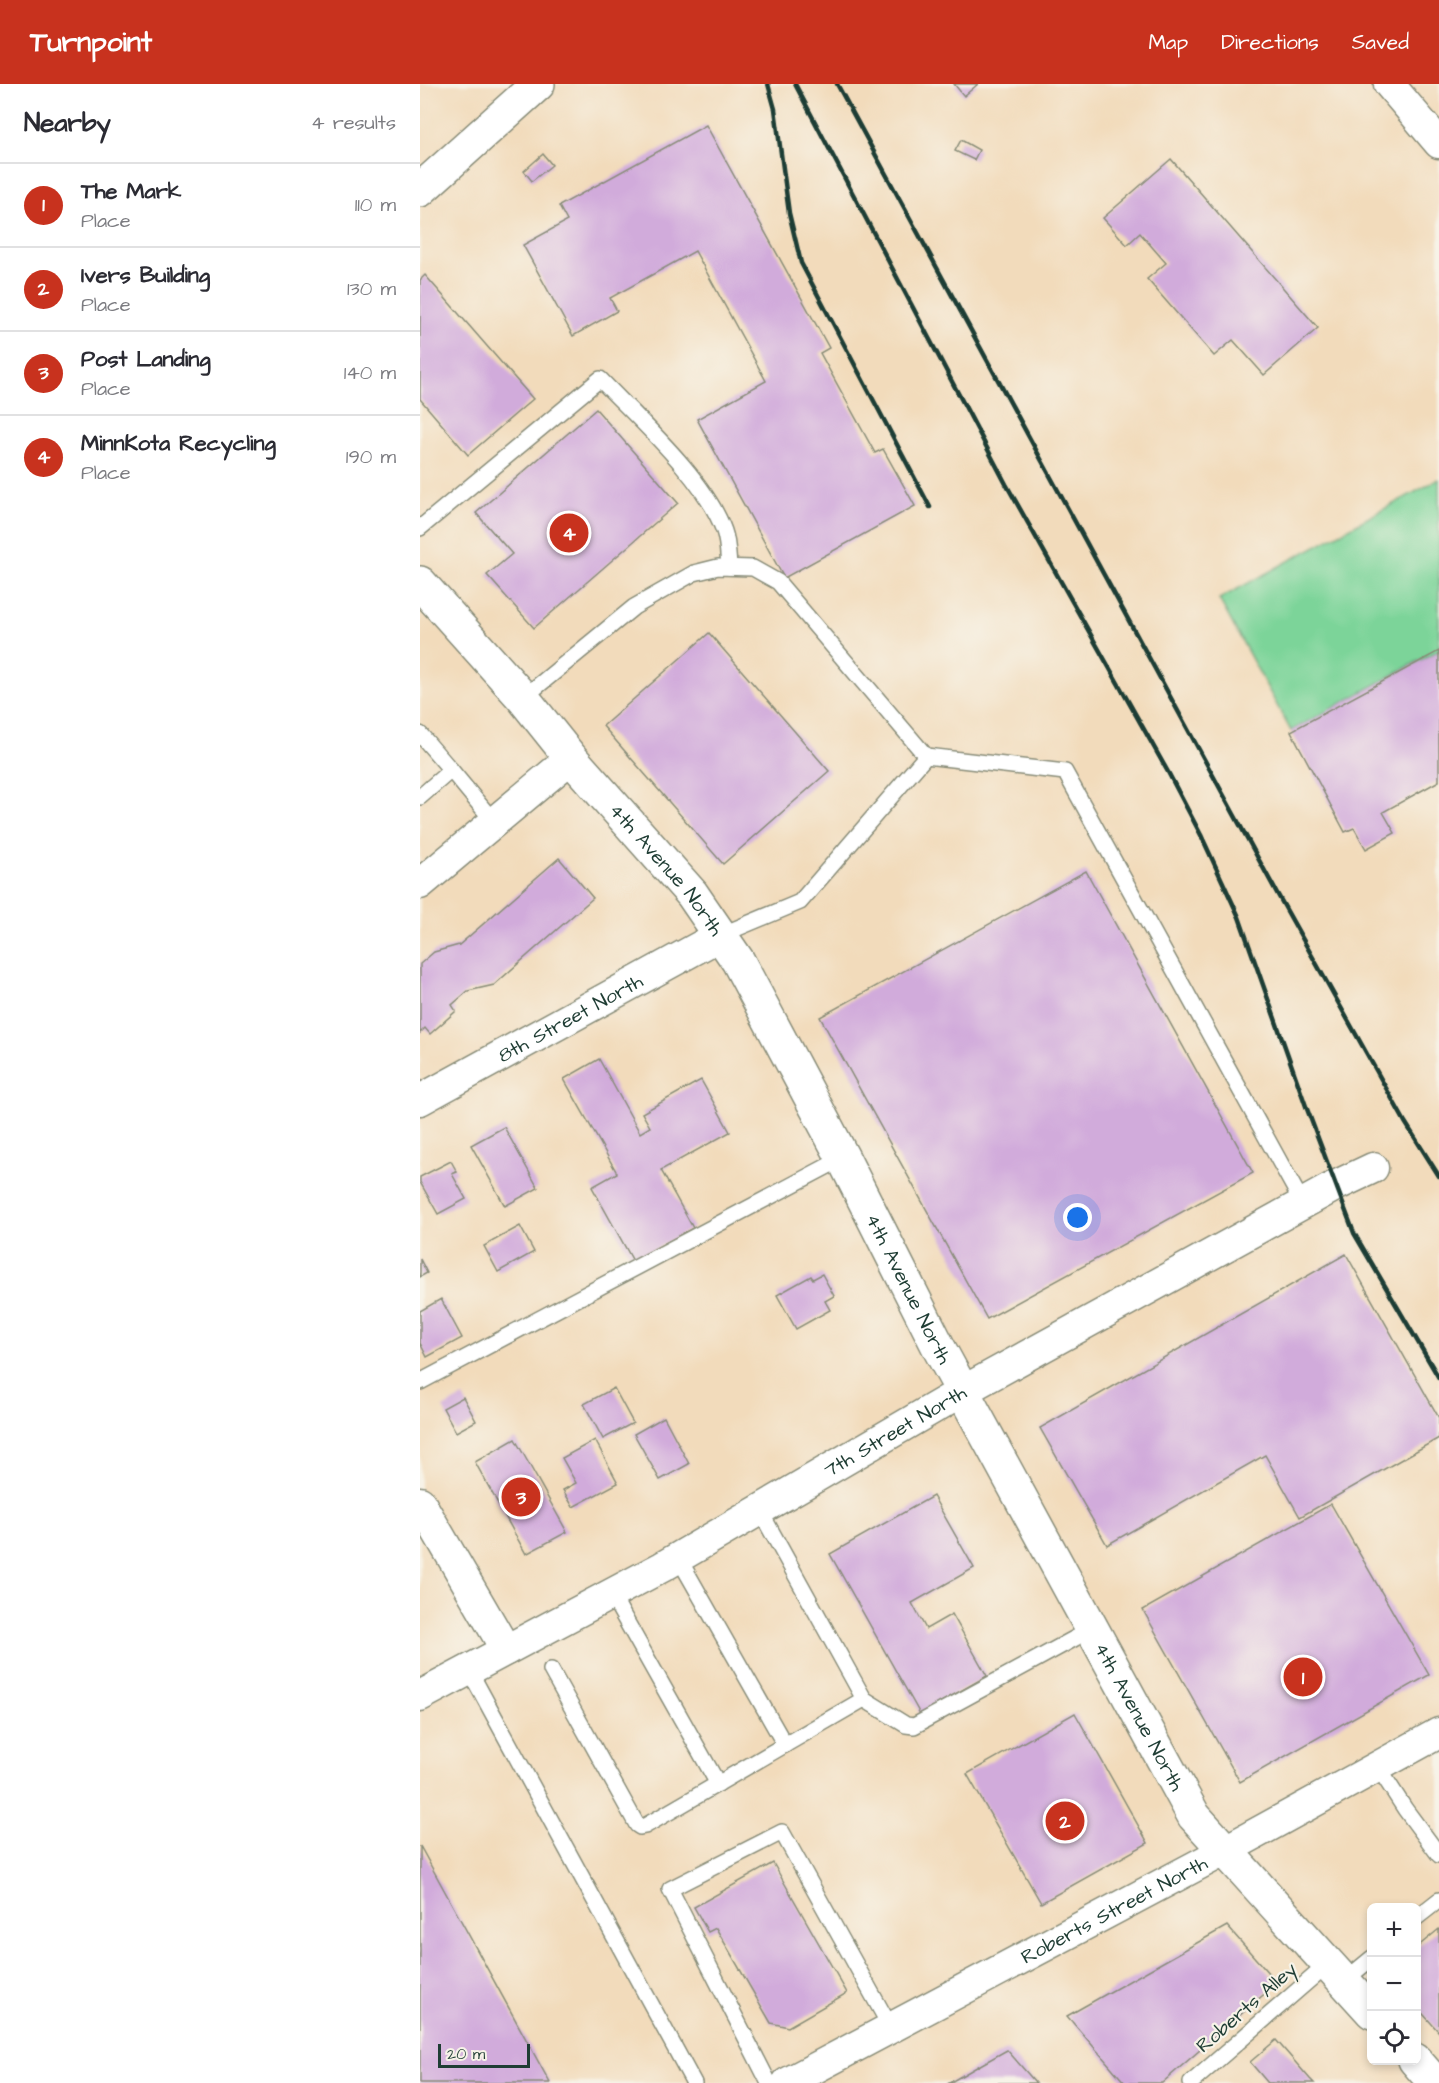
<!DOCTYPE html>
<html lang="en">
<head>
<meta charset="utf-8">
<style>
	:root { --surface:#fff; --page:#f2f2f3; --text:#2b2b33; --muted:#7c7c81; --line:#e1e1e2; --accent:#c8321e }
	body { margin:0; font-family:"Architects Daughter",sans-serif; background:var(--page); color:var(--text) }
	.controls { position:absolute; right:18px; bottom:18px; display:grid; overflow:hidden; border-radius:9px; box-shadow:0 3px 9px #0003 }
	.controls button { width:54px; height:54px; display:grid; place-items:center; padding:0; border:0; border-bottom:2px solid var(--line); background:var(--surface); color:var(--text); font:30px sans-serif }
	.scale { position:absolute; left:18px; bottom:15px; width:92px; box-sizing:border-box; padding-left:6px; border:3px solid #1f3d34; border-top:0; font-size:16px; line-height:21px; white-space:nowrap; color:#1f3d34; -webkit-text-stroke:4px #f7f3e8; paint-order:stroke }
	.you { position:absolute; left:658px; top:1134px; width:21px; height:21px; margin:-15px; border:4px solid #fff; border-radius:50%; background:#1a73e8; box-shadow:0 0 0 9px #1a73e833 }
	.badge { display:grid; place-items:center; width:39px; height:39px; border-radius:50%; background:var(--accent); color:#fff; font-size:20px; font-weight:700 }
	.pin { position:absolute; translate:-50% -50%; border:3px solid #fff; box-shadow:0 2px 6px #0006 }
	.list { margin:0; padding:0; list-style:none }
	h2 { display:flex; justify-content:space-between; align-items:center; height:78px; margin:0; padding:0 24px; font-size:26px }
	h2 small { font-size:20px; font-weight:400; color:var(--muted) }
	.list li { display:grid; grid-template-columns:39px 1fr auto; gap:18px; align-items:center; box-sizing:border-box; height:84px; padding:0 24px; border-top:2px solid var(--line) }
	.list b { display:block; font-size:22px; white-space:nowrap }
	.list p { margin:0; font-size:20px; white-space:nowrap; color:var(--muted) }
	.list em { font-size:20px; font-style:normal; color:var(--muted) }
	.icon { flex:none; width:33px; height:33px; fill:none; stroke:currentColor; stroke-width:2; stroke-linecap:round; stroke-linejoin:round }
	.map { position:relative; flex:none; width:1019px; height:1999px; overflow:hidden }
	header { display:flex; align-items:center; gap:36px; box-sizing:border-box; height:84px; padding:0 30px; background:var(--accent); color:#fff }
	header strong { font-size:28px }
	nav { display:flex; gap:33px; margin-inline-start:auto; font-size:21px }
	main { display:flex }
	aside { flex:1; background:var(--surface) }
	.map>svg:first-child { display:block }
	.green { fill:#7cd499; stroke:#4e8866; stroke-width:1.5 }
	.building { fill:#d1abdb }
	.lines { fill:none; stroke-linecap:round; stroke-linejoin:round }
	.lane-casing { stroke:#888c78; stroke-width:18 }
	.street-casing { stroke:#888c78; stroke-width:33 }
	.secondary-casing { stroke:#888c78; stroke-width:36 }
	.primary-casing { stroke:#888c78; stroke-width:36 }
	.lane { stroke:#fff; stroke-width:15 }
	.street { stroke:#fff; stroke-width:30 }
	.secondary { stroke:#fff; stroke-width:33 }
	.primary { stroke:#fff; stroke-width:33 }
	.rail { stroke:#1f3d34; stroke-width:4.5 }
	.labels { text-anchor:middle; stroke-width:4.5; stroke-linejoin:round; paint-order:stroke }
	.street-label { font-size:20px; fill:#1f3d34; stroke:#f7f3e8 }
</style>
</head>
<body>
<header>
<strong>Turnpoint</strong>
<nav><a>Map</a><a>Directions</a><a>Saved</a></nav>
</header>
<main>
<aside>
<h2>Nearby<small>4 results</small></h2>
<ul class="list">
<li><span class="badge">1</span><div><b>The Mark</b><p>Place</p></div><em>110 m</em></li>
<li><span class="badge">2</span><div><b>Ivers Building</b><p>Place</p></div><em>130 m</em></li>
<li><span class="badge">3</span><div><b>Post Landing</b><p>Place</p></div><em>140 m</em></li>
<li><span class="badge">4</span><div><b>MinnKota Recycling</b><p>Place</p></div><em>190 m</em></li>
</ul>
</aside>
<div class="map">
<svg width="1019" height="1999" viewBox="0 0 1019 1999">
	<rect width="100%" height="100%" fill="#f7f3e8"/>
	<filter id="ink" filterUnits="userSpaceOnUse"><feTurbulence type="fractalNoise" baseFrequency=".0167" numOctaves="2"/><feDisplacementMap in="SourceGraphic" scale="12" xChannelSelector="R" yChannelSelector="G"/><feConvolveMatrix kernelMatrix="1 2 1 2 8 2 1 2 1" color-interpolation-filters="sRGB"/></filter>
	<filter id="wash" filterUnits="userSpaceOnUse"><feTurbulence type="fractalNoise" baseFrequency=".008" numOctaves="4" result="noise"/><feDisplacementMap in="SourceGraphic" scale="24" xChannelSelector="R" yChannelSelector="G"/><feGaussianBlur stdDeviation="1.35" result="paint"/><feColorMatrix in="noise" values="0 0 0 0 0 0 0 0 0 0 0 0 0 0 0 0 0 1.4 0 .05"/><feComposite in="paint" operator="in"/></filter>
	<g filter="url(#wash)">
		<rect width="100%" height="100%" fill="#f2dbbb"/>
		<path class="green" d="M 1019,395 L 1019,566 L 871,647 L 799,515 Z"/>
		<g id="blocks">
			<g class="building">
				<path d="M 534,0 L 558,0 L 544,12 Z"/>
				<path d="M 286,41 L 409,264 L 400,269 L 455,369 L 463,365 L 495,422 L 364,494 L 277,335 L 346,297 L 275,167 L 190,214 L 197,227 L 153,252 L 103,161 L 147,137 L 139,122 Z"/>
				<path d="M 541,56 L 559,66 L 554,76 L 535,67 Z"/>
				<path d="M 123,70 L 132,81 L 112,97 L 104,87 Z"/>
				<path d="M 751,75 L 898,244 L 844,291 L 813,256 L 794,272 L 727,195 L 746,179 L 720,149 L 707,161 L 683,134 Z"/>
				<path d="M 5,191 L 113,315 L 48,371 L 0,315 L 0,196 Z"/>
				<path d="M 176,325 L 258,419 L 114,544 L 67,491 L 92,470 L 56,429 Z"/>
				<path d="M 289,549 L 409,687 L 303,780 L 183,642 Z"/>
				<path d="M 1019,567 L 1019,697 L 963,728 L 975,749 L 946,765 L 934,744 L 925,748 L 871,647 Z"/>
				<path d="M 139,774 L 173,814 L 74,901 L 48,907 L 32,921 L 36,927 L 10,950 L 5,944 L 0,949 L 0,880 L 14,868 L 39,861 Z"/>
				<path d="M 666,787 L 833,1089 L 567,1235 L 400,933 Z"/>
				<path d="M 179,975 L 220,1049 L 230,1043 L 222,1029 L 281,996 L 310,1048 L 241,1086 L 273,1144 L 213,1177 L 172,1103 L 197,1089 L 144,995 Z"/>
				<path d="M 84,1043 L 118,1104 L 85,1122 L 51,1061 Z"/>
				<path d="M 31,1077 L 37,1088 L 32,1090 L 46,1115 L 18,1130 L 0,1098 L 0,1093 Z"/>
				<path d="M 100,1142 L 114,1168 L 78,1188 L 64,1162 Z"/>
				<path d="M 926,1170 L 1019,1334 L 1019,1354 L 880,1433 L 845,1371 L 687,1461 L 620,1344 Z"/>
				<path d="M 0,1175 L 7,1189 L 0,1193 Z"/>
				<path d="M 402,1190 L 414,1212 L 405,1217 L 410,1226 L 376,1245 L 357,1211 L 391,1192 L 393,1195 Z"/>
				<path d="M 21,1215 L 42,1254 L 7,1273 L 0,1259 L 0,1227 Z"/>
				<path d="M 194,1304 L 213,1339 L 183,1355 L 164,1320 Z"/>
				<path d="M 43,1313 L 56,1337 L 36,1348 L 23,1324 Z"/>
				<path d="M 244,1333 L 269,1380 L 240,1396 L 214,1350 Z"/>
				<path d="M 95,1355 L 147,1448 L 106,1470 L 55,1378 Z"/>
				<path d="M 175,1356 L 198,1399 L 153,1423 L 143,1406 L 156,1399 L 142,1374 Z"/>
				<path d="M 513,1412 L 554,1484 L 492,1519 L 506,1545 L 532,1530 L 567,1592 L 500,1630 L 410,1470 Z"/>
				<path d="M 911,1420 L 1009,1591 L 820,1698 L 723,1526 Z"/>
				<path d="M 655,1629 L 728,1759 L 621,1819 L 547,1690 Z"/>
				<path d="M 0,1762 L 130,1999 L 0,1999 Z"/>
				<path d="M 353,1779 L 427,1909 L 368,1943 L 351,1939 L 296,1844 L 288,1848 L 274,1823 Z"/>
				<path d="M 807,1842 L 857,1899 L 742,1999 L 705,1999 L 647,1932 Z"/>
				<path d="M 1019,1845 L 1019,1948 L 996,1922 L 996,1864 Z"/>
				<path d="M 856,1956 L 890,1995 L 894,1999 L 848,1999 L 830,1978 Z"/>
				<path d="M 587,1966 L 616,1999 L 529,1999 L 562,1980 Z"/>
			</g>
		</g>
	</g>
	<g filter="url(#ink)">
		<use href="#blocks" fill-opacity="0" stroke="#888c78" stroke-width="1.5"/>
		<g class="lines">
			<defs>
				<g id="lane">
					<path d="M 0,444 L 180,295 C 219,336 285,394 304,447 C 308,458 308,472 309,483"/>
					<path d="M 103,614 L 214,523 L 274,489 L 298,483 L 333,484 L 358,498 L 506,672 L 645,688 L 883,1120"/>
					<path d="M 0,650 L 31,686"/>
					<path d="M 0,713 L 31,686 L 74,738"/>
					<path d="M 301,851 L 380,818 L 506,672"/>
					<path d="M 0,1298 L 423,1074"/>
					<path d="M 258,1473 L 365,1661"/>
					<path d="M 191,1510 L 298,1700"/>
					<path d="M 49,1586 L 274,1999"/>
					<path d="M 131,1586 L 217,1741 L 220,1743 L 225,1742 L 444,1615 L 339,1425"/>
					<path d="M 444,1615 L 486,1641 L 494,1642 L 672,1545"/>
					<path d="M 958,1683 L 985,1725 L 1019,1771"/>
					<path d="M 996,1834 L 1019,1816"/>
					<path d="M 924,1897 L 952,1874"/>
					<path d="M 349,1999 L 250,1805 L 362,1748 L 471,1944"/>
					<path d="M 771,1999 L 909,1879"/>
				</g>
				<g id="street">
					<path d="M 969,0 L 1019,59"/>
					<path d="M 0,800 L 151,674"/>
					<path id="s1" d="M 0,1016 L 301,851"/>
					<path d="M 0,1418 L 86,1566"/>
					<path id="s2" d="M 0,1612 L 242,1483 L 543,1307 L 915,1102 L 953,1084"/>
					<path id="s3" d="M 367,1999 L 804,1767 L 1019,1649"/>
				</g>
				<g id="secondary">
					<path id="s4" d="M 0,499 L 103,614 L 151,674 L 272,810 L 318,877 L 423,1074 L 520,1266 L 774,1732 L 952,1928"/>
					<path d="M 995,1976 L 1015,1999"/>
				</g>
				<path id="primary" d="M 0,106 L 118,0"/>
			</defs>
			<use href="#lane" class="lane-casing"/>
			<use href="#street" class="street-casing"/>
			<use href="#secondary" class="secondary-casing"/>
			<use href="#primary" class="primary-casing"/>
			<use href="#lane" class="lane"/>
			<use href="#street" class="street"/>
			<use href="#secondary" class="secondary"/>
			<use href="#primary" class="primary"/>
			<g class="rail">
				<path d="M 348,0 L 355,25 L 369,129 L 381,179 L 510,423"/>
				<path d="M 375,0 L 586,400 L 748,688 L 781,751 L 819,833 L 887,1025 L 934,1149 L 1019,1294"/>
				<path d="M 417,0 L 858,811 L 985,1038 L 1019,1092"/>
			</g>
		</g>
	</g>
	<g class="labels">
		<g class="street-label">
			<text dy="7" stroke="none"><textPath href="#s4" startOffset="378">4th Avenue North</textPath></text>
			<text dy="7" stroke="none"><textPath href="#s1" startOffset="171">8th Street North</textPath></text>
			<text dy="7" stroke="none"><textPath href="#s4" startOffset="864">4th Avenue North</textPath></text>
			<text dy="7" stroke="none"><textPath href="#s2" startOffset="544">7th Street North</textPath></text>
			<text dy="7" stroke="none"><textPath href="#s4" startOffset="1350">4th Avenue North</textPath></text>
			<text dy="7" stroke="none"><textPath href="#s3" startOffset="370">Roberts Street North</textPath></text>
			<text transform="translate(826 1923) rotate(-41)" y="7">Roberts Alley</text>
		</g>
	</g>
</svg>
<div class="controls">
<button>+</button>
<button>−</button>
<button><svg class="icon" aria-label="locate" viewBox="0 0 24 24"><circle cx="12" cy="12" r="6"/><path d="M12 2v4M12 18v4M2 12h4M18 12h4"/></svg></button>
</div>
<div class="scale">20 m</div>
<div class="you"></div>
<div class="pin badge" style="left:883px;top:1593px">1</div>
<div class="pin badge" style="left:645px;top:1737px">2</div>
<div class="pin badge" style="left:101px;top:1413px">3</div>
<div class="pin badge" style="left:149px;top:449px">4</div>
</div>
</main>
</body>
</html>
